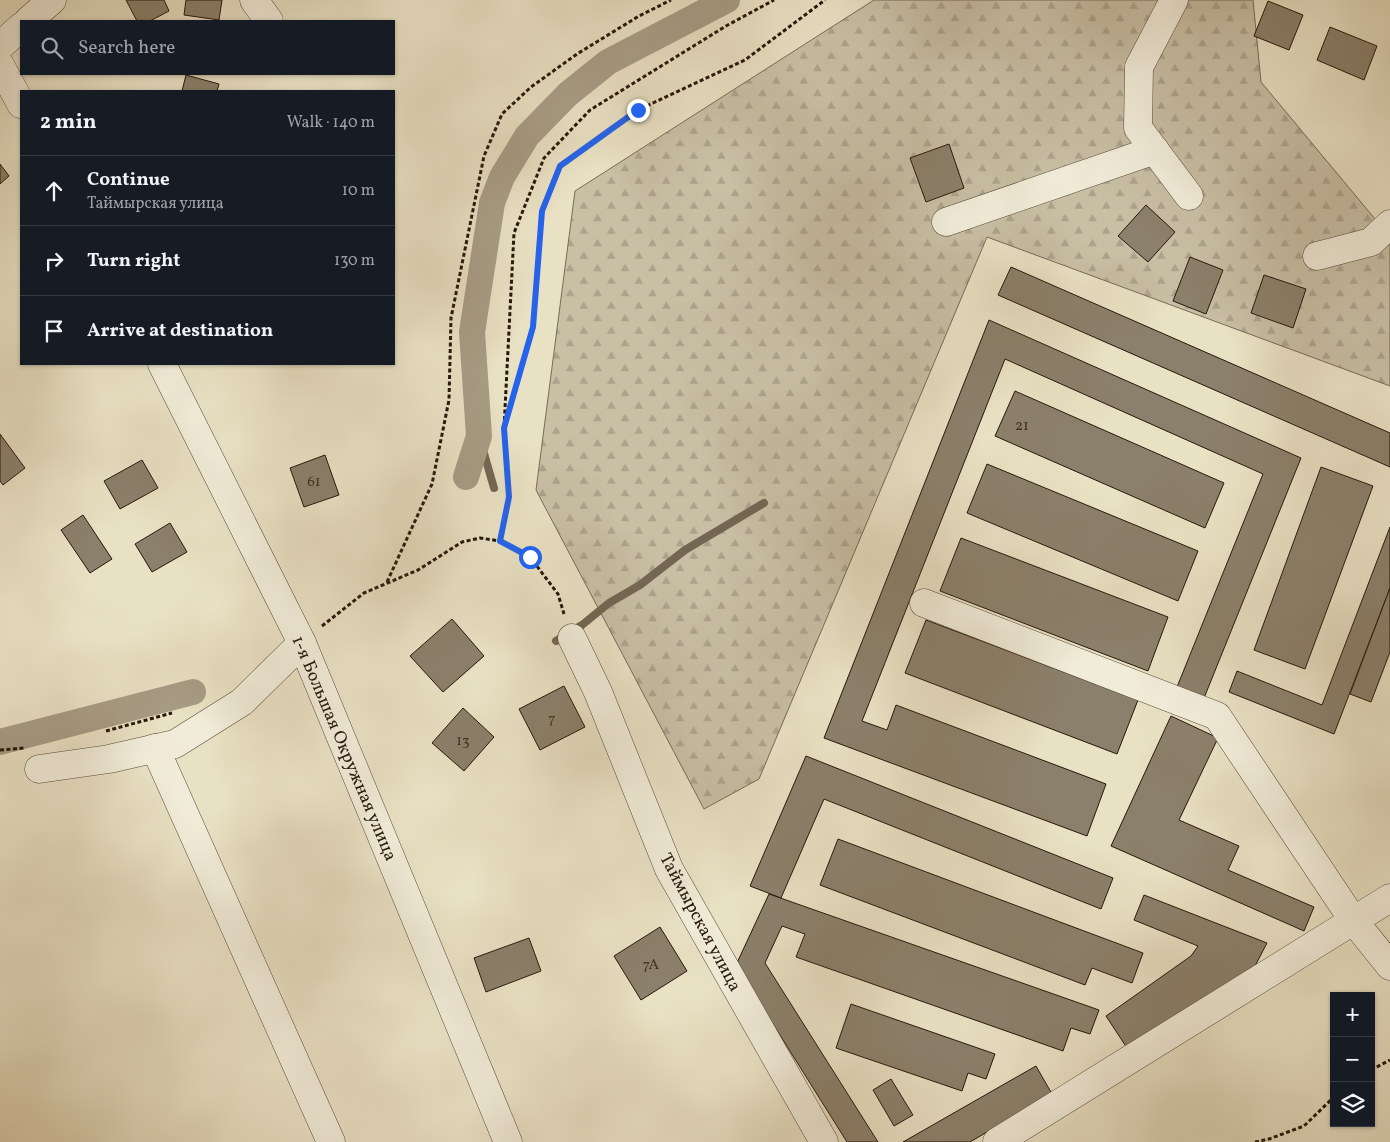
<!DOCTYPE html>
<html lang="en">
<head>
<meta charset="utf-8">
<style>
	:root { --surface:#171b24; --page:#242831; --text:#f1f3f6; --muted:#9ea1a6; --line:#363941 }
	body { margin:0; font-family:Vollkorn,serif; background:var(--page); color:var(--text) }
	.controls { position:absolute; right:15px; bottom:15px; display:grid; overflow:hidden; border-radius:0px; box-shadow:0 1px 4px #0004 }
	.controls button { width:45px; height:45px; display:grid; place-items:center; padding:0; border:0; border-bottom:1px solid var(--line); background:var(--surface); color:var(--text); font:25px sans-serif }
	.stop { position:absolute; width:15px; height:15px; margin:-11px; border:4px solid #2563eb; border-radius:50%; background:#fff }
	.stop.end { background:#2563eb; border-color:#fff; box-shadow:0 1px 5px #0008 }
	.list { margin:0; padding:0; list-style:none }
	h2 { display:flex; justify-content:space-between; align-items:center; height:65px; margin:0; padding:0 20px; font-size:21px }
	h2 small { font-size:16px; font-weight:400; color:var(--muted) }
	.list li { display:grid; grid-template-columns:32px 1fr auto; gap:15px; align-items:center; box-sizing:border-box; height:70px; padding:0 20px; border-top:1px solid var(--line) }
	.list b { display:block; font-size:19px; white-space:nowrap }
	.list p { margin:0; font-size:16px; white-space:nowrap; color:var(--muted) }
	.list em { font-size:16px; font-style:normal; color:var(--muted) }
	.icon { flex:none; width:28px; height:28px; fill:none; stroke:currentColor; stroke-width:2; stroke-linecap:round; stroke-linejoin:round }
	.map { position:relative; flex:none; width:1390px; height:1142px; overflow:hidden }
	.search { position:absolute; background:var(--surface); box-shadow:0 1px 4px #0004; left:20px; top:20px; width:375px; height:55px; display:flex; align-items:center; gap:12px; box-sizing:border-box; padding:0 18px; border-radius:0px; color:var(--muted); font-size:19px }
	.panel { position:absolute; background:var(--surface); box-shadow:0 1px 4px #0004; left:20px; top:90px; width:375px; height:275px; border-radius:0px }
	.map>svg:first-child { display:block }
	.forest { fill:url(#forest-firs); stroke:#776b58 }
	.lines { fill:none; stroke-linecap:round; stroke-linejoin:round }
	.stream { stroke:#736754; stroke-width:8 }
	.canal { stroke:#a79c85; stroke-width:26 }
	.building { fill:#8b806b; stroke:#26170b }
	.minor-casing { stroke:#574a39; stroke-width:29 }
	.path { stroke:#26170b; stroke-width:3; stroke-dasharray:4 2.5; stroke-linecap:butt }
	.minor { stroke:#f1ecd9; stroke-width:28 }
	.route { stroke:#2563eb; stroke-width:6 }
	.labels { text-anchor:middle; stroke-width:4; stroke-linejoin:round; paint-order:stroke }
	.number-label { font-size:15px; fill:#3f3123 }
	.street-label { font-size:18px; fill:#26170b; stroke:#f1ecd9 }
</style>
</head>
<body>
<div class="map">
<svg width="1390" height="1142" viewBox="0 0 1390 1142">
	<defs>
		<pattern id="forest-firs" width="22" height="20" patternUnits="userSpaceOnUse" patternTransform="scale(1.25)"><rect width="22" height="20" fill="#c8bfa5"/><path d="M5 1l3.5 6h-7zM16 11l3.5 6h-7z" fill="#aca38d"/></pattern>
	</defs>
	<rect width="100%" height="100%" fill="#e9e1c4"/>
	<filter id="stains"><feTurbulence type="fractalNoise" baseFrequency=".004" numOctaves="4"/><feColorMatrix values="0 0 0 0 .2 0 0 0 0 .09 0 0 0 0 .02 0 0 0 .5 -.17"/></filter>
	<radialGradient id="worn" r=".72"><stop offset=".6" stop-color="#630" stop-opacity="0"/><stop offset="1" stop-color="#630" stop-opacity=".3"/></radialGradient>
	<path class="forest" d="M 874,0 L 1253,0 L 1261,82 L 1390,237 L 1390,386 L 987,237 L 759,779 L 704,809 L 536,490 L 575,191 Z"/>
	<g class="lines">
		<g class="stream">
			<path d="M 479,436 L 494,488"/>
			<path d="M 556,641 L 582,625 L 609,603 L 640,585 L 685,550 L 764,503"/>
		</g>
		<g class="canal">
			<path d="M 466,477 L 479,436 L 472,332 L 492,203 L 502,177 L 527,136 L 568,94 L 608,62 L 727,0"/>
			<path d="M 0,742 L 193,692"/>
		</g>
	</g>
	<g class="building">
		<path d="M 126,0 L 164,0 L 169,11 L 150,21 L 137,21 Z"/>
		<path d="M 186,0 L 222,0 L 219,20 L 184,15 Z"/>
		<path d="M 1268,1 L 1303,15 L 1289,50 L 1254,36 Z"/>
		<path d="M 1330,27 L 1377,46 L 1364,80 L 1317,60 Z"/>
		<path d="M 186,75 L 219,84 L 217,91 L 182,91 Z"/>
		<path d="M 949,144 L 964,188 L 926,202 L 910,158 Z"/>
		<path d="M 0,164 L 9,176 L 0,184 Z"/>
		<path d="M 1146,205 L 1175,232 L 1148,262 L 1118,236 Z"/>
		<path d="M 1190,257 L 1223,270 L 1206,314 L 1173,301 Z"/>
		<path d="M 1011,267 L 1390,433 L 1390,467 L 998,295 Z"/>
		<path d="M 1264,275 L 1306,289 L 1293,328 L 1251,313 Z"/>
		<path d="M 989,320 L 1301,458 L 1204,698 L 1177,687 L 1263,474 L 1005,359 L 862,721 L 887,730 L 896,705 L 1106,784 L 1087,836 L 824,738 Z"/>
		<path d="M 1015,391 L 1224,483 L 1205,528 L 995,436 Z"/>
		<path d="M 0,434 L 25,468 L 3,485 L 0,481 Z"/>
		<path d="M 325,455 L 339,495 L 304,507 L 290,468 Z"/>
		<path d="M 142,460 L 158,488 L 120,509 L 104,481 Z"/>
		<path d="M 987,464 L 1198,551 L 1178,601 L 967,513 Z"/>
		<path d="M 1321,467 L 1373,486 L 1305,669 L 1254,650 Z"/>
		<path d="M 83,515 L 112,559 L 90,573 L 61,530 Z"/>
		<path d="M 170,523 L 187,552 L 152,572 L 135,544 Z"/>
		<path d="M 1390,527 L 1390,588 L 1334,734 L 1229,692 L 1237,671 L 1322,705 Z"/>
		<path d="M 961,538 L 1168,617 L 1148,671 L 940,591 Z"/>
		<path d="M 1390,588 L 1390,652 L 1371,702 L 1350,694 Z"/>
		<path d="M 452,619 L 484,656 L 443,692 L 410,656 Z"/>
		<path d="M 926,620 L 1138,700 L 1117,754 L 905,673 Z"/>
		<path d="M 564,686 L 585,727 L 540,750 L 519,709 Z"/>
		<path d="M 463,708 L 494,737 L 464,771 L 432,743 Z"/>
		<path d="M 1171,716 L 1218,738 L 1179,820 L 1239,846 L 1228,870 L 1314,907 L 1304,931 L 1111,846 Z"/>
		<path d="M 806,756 L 1113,878 L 1101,909 L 824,799 L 781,898 L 750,886 Z"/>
		<path d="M 838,839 L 1143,953 L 1132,983 L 1092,968 L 1085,985 L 820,885 Z"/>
		<path d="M 769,894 L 1099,1010 L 1090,1034 L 1071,1028 L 1063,1051 L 796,957 L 805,934 L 782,926 L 765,963 L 878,1142 L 847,1142 L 736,965 Z"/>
		<path d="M 1144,895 L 1267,943 L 1255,966 L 1127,1048 L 1106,1016 L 1191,956 L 1198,946 L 1134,920 Z"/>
		<path d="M 660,927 L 687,971 L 641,1000 L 614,956 Z"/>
		<path d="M 529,938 L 541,971 L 486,992 L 474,958 Z"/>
		<path d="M 851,1004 L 995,1054 L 986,1079 L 968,1073 L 962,1091 L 836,1048 Z"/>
		<path d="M 1036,1066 L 1052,1094 L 970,1142 L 903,1142 Z"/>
		<path d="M 891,1079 L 913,1115 L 894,1126 L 873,1090 Z"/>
	</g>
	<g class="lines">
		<defs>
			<g id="minor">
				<path d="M 254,0 L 269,21"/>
				<path d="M 1174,0 L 1139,67 L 1138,128 L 1189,196"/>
				<path d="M 28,21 L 52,0"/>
				<path d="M 0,46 L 21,27"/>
				<path d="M 0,65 L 21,104"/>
				<path d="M 946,222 L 1155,150"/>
				<path d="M 1317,256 L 1371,242 L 1390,224"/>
				<path d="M 162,364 L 302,643 L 508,1142"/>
				<path d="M 924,603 L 1217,716 L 1353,920 L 1390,966"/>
				<path d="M 572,638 L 598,692 L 669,869 L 824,1142"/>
				<path d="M 155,748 L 331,1142"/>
				<path d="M 39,769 L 109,759 L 175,744 L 242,702 L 302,643"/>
				<path d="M 997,1142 L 1390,898"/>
			</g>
		</defs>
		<use href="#minor" class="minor-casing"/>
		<g class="path">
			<path d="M 505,423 L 533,327 L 542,211 L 560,166 L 638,110 L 745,60 L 825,0"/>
			<path d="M 500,541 L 530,557 L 558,594 L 564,614"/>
			<path d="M 387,582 L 432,484 L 449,400 L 451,318 L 484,156 L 502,114 L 531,87 L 577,54 L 639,16 L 671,0"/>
			<path d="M 322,626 L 364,593 L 418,570 L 462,542 L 480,538 L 500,541 L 509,497 L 504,428 L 514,233 L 544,158 L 590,110 L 726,26 L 774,0"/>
			<path d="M 106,731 L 172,713"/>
			<path d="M 0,750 L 24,748"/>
			<path d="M 1371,1070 L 1390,1060"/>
			<path d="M 1255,1142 L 1269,1139 L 1304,1126 L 1334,1097"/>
		</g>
		<use href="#minor" class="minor"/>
	</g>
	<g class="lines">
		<path class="route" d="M 530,557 L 500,541 L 509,497 L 504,428 L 533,327 L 542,211 L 560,166 L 638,110"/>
	</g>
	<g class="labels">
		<g class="number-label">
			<text x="1022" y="430">21</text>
			<text x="314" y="486">61</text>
			<text x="552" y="723">7</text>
			<text x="463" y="745">13</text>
			<text x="651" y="969">7А</text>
		</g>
		<g class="street-label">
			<text transform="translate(345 748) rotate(67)" y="6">1-я Большая Окружная улица</text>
			<text transform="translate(701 922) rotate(62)" y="6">Таймырская улица</text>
		</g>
	</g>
	<rect width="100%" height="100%" filter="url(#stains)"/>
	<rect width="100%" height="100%" fill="url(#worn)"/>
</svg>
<div class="controls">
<button>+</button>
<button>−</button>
<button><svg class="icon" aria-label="layers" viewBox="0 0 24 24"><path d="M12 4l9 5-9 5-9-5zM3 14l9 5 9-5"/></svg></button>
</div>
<div class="stop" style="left:530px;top:557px"></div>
<div class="stop end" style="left:638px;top:110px"></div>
<div class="search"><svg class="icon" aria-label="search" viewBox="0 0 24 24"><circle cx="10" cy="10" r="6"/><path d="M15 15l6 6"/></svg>Search here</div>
<section class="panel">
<h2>2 min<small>Walk · 140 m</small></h2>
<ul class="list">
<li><svg class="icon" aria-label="ahead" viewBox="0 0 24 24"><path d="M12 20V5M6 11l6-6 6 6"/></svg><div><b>Continue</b><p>Таймырская улица</p></div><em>10 m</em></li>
<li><svg class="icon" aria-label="right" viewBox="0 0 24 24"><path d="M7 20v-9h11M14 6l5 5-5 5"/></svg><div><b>Turn right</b></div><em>130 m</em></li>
<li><svg class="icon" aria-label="arrive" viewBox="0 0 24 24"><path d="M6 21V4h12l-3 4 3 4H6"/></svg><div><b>Arrive at destination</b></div></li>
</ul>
</section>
</div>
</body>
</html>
